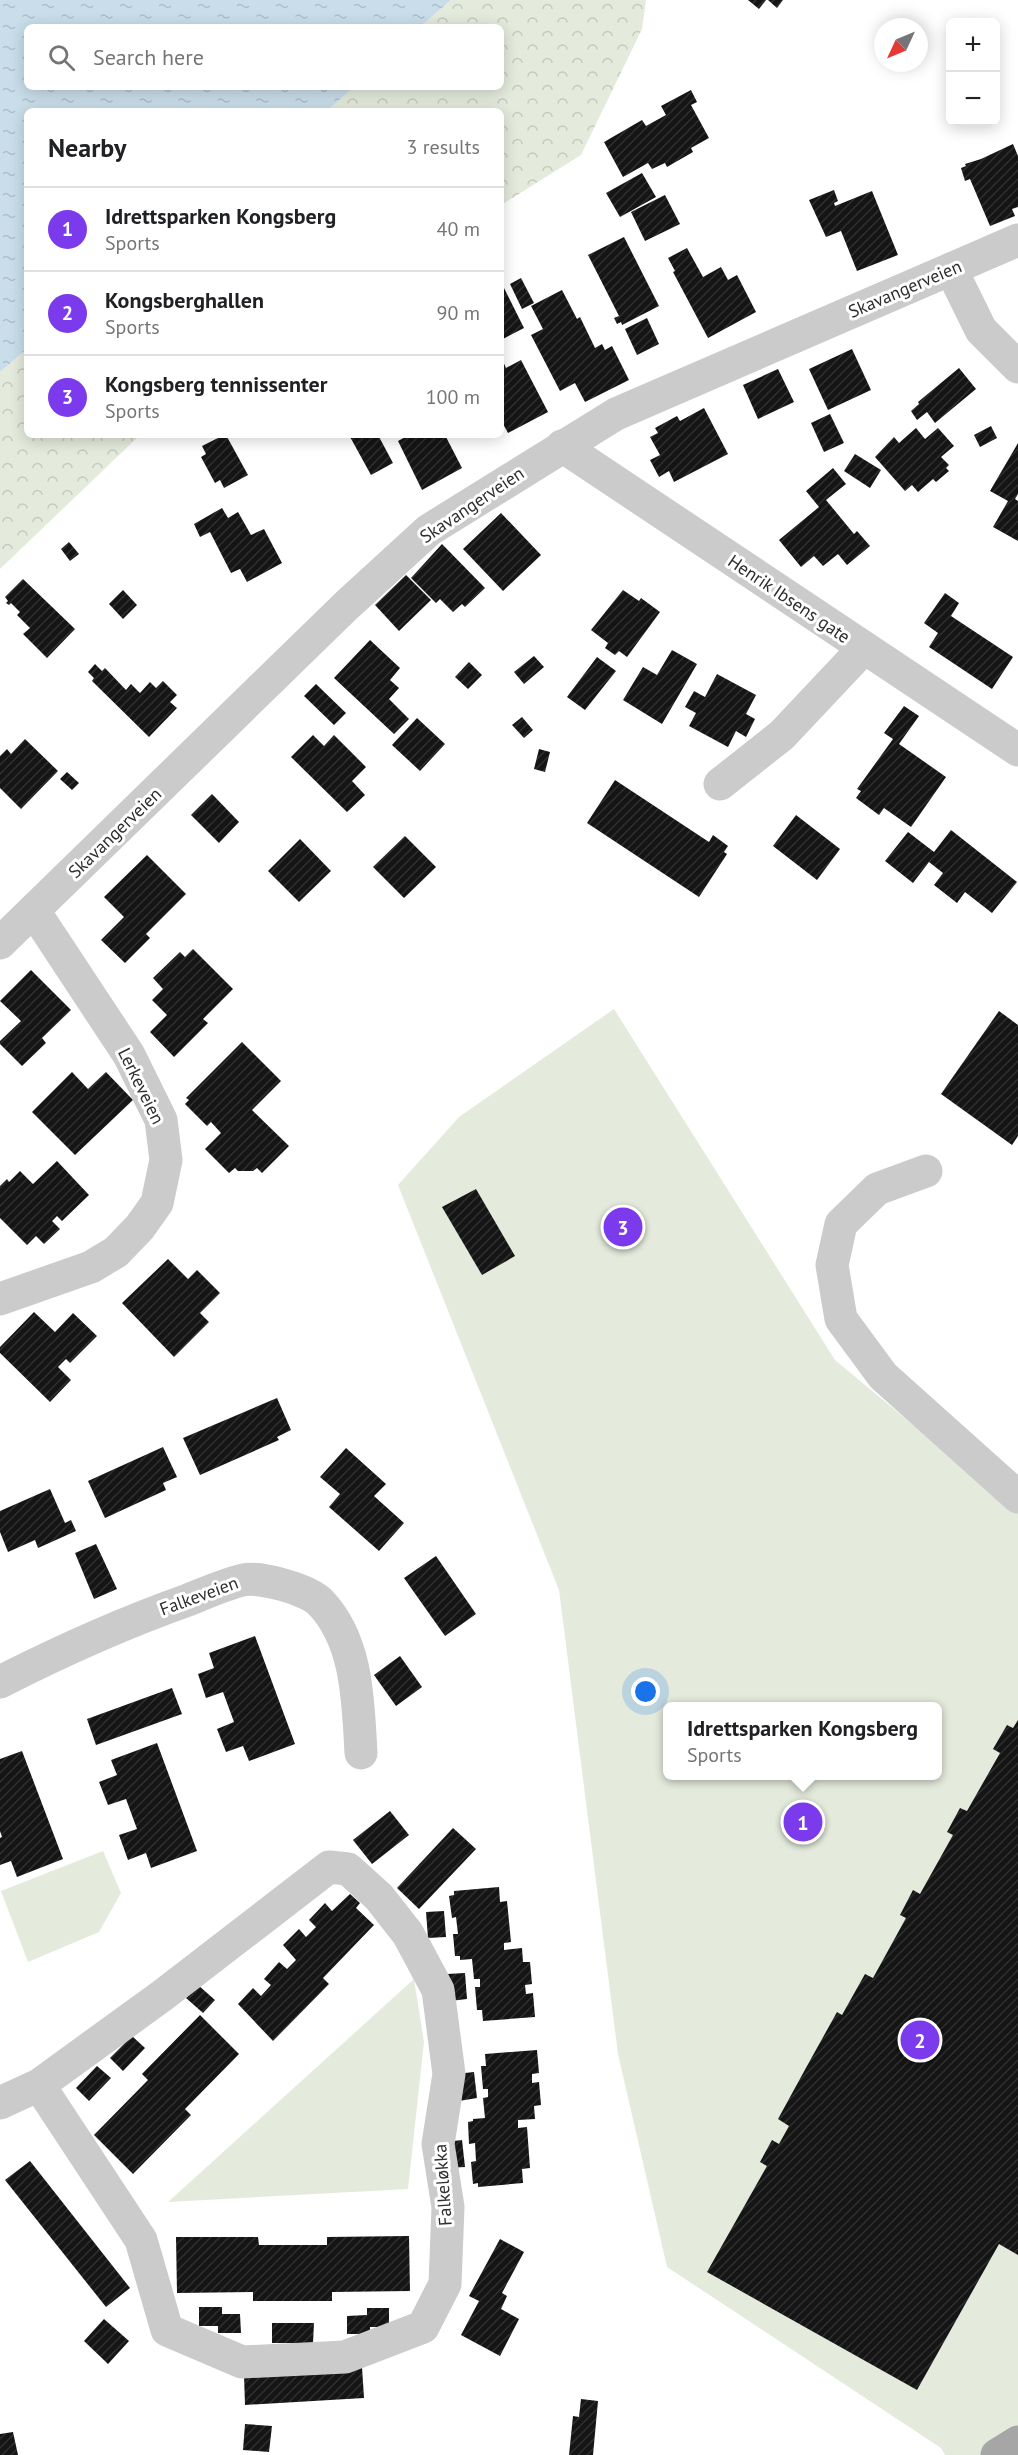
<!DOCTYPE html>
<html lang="en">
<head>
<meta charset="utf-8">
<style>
	:root { --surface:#fff; --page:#f6f6f6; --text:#202124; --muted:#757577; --line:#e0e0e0; --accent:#7c3aed }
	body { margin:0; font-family:"PT Sans",sans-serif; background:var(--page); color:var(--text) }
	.controls { position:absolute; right:18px; top:18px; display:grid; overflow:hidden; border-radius:9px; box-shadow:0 3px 15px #0003 }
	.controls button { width:54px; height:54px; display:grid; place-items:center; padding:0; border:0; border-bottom:2px solid var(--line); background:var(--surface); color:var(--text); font:30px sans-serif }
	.compass { position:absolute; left:874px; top:18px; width:54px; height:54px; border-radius:50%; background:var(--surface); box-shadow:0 3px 15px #0003; rotate:226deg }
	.you { position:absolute; left:646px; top:1692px; width:21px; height:21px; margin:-15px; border:4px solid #fff; border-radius:50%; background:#1a73e8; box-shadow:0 0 0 9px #1a73e833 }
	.badge { display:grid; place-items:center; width:39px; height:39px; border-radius:50%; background:var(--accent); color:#fff; font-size:20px; font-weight:700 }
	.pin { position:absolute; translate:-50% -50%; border:3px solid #fff; box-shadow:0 2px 6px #0006 }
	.popup { position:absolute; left:663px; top:1702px; width:279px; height:78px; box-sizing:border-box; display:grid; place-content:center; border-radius:9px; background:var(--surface); filter:drop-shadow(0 2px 4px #0005); font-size:20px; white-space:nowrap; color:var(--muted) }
	.popup b { font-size:22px; color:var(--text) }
	.popup::after { content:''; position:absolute; left:50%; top:100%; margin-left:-12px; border:12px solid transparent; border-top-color:var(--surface) }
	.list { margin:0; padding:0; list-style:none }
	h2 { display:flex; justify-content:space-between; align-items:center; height:78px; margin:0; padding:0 24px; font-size:26px }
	h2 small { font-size:20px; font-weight:400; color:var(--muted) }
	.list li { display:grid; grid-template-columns:39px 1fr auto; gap:18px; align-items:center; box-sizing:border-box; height:84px; padding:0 24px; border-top:2px solid var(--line) }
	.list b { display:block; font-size:22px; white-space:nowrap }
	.list p { margin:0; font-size:20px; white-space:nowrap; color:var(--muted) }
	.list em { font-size:20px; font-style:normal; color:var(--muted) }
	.icon { flex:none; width:33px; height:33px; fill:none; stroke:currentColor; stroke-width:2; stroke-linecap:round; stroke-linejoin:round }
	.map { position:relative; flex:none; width:1018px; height:2455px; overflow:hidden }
	.search { position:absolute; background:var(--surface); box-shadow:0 3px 15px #0003; left:24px; top:24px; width:480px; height:66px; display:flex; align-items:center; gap:15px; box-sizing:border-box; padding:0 21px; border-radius:9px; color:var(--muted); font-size:22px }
	.panel { position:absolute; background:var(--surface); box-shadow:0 3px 15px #0003; left:24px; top:108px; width:480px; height:330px; border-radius:9px }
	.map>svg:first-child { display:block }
	.forest { fill:url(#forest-crowns) }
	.park { fill:#e4ebdc; fill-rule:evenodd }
	.water { fill:url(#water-ripples) }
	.building { fill:url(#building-hatch) }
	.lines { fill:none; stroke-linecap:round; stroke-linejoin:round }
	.minor { stroke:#cbcbcb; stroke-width:33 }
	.major { stroke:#a6a6a6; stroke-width:33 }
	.labels { text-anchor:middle; stroke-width:6; stroke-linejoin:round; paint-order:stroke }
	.street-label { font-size:18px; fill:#2e2e2e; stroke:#fff }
</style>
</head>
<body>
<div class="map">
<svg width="1018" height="2455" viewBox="0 0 1018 2455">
	<defs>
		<pattern id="forest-crowns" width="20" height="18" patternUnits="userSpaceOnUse" patternTransform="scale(1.5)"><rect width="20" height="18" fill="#e4ebdc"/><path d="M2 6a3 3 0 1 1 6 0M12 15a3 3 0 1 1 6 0" fill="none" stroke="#c4cabd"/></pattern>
		<pattern id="water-ripples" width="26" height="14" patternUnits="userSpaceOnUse" patternTransform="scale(1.5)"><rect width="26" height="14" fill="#c9deea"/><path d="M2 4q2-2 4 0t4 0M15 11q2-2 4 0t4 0" fill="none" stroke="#adbfc9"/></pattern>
		<pattern id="building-hatch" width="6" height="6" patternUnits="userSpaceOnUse" patternTransform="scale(1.5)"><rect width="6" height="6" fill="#151515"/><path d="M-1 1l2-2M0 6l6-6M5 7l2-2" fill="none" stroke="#2f2f2f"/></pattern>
	</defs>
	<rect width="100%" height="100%" fill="#fff"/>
	<g class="forest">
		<path d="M 451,0 L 646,0 L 642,29 L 581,155 L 501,205 L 501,111 L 327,111 L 354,87 L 501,87 L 501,27 L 420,27 Z"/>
		<path d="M 27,349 L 27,435 L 140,435 L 0,569 L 0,372 Z"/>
	</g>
	<g class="park">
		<path d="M 614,1009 L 835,1360 L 1018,1512 L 1018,2455 L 945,2455 L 941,2448 L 667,2267 L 618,2054 L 559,1590 L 398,1185 L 459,1117 ZM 668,1706 L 938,1706 L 938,1776 L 668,1776 Z"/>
		<path d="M 103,1851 L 121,1893 L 99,1932 L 28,1962 L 1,1891 Z"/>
		<path d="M 414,1979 L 424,2042 L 408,2189 L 168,2202 Z"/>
	</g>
	<path class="water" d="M 0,0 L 451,0 L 420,27 L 27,27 L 27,87 L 354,87 L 327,111 L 27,111 L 27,349 L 0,372 Z"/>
	<g class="building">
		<path d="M 748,0 L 766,0 L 759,9 Z"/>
		<path d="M 768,0 L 783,0 L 777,8 Z"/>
		<path d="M 691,90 L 697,102 L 691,105 L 709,138 L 691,148 L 693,152 L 667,167 L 665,163 L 652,169 L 648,163 L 623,177 L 604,142 L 642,120 L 646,126 L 666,115 L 661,106 Z"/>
		<path d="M 1013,144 L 1018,156 L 1018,207 L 1012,209 L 1015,216 L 990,226 L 970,179 L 965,181 L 961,168 L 966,166 L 965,164 L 981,159 Z"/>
		<path d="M 642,173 L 656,197 L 620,217 L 606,193 Z"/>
		<path d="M 834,190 L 838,201 L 834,203 L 835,206 L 872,191 L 898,255 L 857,271 L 841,231 L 826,237 L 809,200 Z"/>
		<path d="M 665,195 L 680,224 L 645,241 L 631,212 Z"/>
		<path d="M 624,237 L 659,306 L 622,325 L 621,322 L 617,324 L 614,318 L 619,316 L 588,255 Z"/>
		<path d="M 687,248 L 703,277 L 721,267 L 728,280 L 737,275 L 756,312 L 708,338 L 673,272 L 675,271 L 668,258 Z"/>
		<path d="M 521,278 L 534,303 L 522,309 L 510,284 Z"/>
		<path d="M 504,288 L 524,328 L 501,340 L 501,289 Z"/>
		<path d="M 562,290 L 577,319 L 580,317 L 595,348 L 602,344 L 605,350 L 612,346 L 629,380 L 585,402 L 575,383 L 560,391 L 531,335 L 543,329 L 531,306 Z"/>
		<path d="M 647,318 L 659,344 L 637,355 L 625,329 Z"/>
		<path d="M 852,349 L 871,390 L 828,410 L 809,369 Z"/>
		<path d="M 501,357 L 506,368 L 521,360 L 548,412 L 508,433 L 501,420 Z"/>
		<path d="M 959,368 L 976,389 L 935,423 L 927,412 L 917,420 L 911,411 L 919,404 L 918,402 Z"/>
		<path d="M 778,369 L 794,402 L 758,419 L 743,385 Z"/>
		<path d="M 704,408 L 728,454 L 674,482 L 669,471 L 659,477 L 650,460 L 660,455 L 650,437 L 658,433 L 655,428 L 677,416 L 680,421 Z"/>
		<path d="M 830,414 L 844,443 L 824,452 L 811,423 Z"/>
		<path d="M 991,426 L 997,438 L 980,447 L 974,435 Z"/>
		<path d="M 916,428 L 925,439 L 938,428 L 954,446 L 941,457 L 949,465 L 946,468 L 949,471 L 936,482 L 933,479 L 918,492 L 912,485 L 905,491 L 875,457 L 894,437 L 899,443 Z"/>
		<path d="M 224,435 L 226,435 L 248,475 L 224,488 L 220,480 L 215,483 L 201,457 L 206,454 L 202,446 Z"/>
		<path d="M 349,435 L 378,435 L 393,463 L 371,475 Z"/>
		<path d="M 409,435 L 445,435 L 462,468 L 422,490 L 398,441 Z"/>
		<path d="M 1018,443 L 1018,494 L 1015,499 L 1018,501 L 1018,541 L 993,527 L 1008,501 L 990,491 Z"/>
		<path d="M 855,454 L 881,470 L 870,488 L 844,471 Z"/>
		<path d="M 833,468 L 846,484 L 826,500 L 854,534 L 857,531 L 870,546 L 847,565 L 838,554 L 823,566 L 814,556 L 801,567 L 779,540 L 819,507 L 806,491 Z"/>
		<path d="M 222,508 L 228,518 L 238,512 L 251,535 L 264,529 L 282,563 L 247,582 L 240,569 L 231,573 L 210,532 L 200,537 L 194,524 Z"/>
		<path d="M 501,513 L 541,555 L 503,591 L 463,549 Z"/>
		<path d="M 69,542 L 79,554 L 70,561 L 61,549 Z"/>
		<path d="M 442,544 L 485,588 L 465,607 L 462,604 L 453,612 L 440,599 L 436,603 L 411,578 Z"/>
		<path d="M 406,575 L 431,600 L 399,631 L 375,605 Z"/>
		<path d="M 23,579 L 75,629 L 47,658 L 23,634 L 30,628 L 17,615 L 20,612 L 11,603 L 9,605 L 6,603 L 8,601 L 5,597 Z"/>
		<path d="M 123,590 L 137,605 L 123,619 L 109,604 Z"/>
		<path d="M 623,590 L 639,601 L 641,598 L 660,612 L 627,657 L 619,651 L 615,655 L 605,648 L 608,643 L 591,630 Z"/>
		<path d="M 945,593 L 959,603 L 951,616 L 1013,657 L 992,689 L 929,647 L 938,633 L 924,623 Z"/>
		<path d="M 370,640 L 400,668 L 390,680 L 399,688 L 389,699 L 409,719 L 394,734 L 334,678 Z"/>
		<path d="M 672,650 L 697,664 L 662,724 L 623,700 L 643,667 L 657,675 Z"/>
		<path d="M 534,656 L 544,667 L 524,684 L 514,672 Z"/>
		<path d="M 597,657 L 616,671 L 585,710 L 567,697 Z"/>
		<path d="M 469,662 L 482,675 L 468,689 L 455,677 Z"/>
		<path d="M 95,664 L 102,671 L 105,668 L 126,690 L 131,684 L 140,693 L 150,682 L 156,688 L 163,681 L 177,695 L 170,702 L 177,708 L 149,737 L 92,681 L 94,678 L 88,672 Z"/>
		<path d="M 717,674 L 756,695 L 746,714 L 755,719 L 746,737 L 736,731 L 728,747 L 689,726 L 696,713 L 685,707 L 694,691 L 705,697 Z"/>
		<path d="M 316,684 L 346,713 L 334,725 L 304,696 Z"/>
		<path d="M 904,706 L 919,716 L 899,744 L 946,777 L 911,827 L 884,808 L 879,815 L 856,798 L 861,791 L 857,789 L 893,739 L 884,733 Z"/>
		<path d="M 522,717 L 533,730 L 524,738 L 512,725 Z"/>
		<path d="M 417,718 L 445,744 L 420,771 L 392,745 Z"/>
		<path d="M 313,735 L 324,746 L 334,735 L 366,767 L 352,781 L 365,795 L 347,812 L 291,757 Z"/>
		<path d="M 25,739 L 58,771 L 21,809 L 0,788 L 0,756 L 7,749 L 11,754 Z"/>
		<path d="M 539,749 L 550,752 L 545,772 L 534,769 Z"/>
		<path d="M 67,772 L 79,783 L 72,790 L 60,779 Z"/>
		<path d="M 615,780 L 709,842 L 713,835 L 728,846 L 724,852 L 727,854 L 699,897 L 587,823 Z"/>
		<path d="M 212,794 L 239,822 L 219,843 L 191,815 Z"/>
		<path d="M 796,815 L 840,849 L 817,880 L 773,846 Z"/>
		<path d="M 951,830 L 1017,882 L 992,913 L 965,892 L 957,903 L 934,885 L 943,873 L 929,862 L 913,883 L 885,861 L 908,832 L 934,852 Z"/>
		<path d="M 405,836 L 436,867 L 404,898 L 373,867 Z"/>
		<path d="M 300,839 L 331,871 L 299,902 L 268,871 Z"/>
		<path d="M 147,855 L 186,894 L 146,934 L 150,938 L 125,963 L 101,940 L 124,917 L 104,897 Z"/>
		<path d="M 193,949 L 233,989 L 203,1019 L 208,1023 L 174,1057 L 150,1032 L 167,1015 L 152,1000 L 163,989 L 153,978 L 180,952 L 185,957 Z"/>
		<path d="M 31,970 L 71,1010 L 42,1038 L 46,1043 L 22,1066 L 0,1044 L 0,1041 L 21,1021 L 0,1001 Z"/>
		<path d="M 999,1011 L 1018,1025 L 1018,1136 L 1012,1145 L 941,1094 Z"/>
		<path d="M 242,1042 L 281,1081 L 252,1110 L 289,1146 L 262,1173 L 257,1168 L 253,1171 L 238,1171 L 235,1168 L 229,1173 L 205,1149 L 221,1133 L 211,1122 L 207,1126 L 185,1104 L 189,1100 L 186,1098 Z"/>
		<path d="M 72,1072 L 88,1089 L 106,1072 L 133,1100 L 75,1155 L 32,1112 Z"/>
		<path d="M 57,1161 L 89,1195 L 62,1221 L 57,1216 L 52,1221 L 60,1229 L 44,1244 L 36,1236 L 27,1245 L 0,1218 L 0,1186 L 7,1179 L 9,1182 L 20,1171 L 33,1184 Z"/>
		<path d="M 476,1189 L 515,1256 L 482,1275 L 442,1207 Z"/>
		<path d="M 168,1259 L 188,1279 L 197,1270 L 220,1293 L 200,1313 L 209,1322 L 174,1357 L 122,1303 Z"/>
		<path d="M 34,1312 L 55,1332 L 73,1313 L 97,1336 L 70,1363 L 66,1359 L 58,1367 L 71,1380 L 50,1402 L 0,1353 L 0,1347 Z"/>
		<path d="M 277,1398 L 291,1430 L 277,1437 L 279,1440 L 200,1475 L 183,1438 Z"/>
		<path d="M 163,1447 L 177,1477 L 163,1483 L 166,1490 L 105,1518 L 88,1481 Z"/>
		<path d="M 346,1448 L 386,1484 L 374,1496 L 404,1523 L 379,1551 L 329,1507 L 340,1494 L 320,1477 Z"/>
		<path d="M 50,1489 L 65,1523 L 71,1520 L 76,1531 L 38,1548 L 35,1540 L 8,1552 L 0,1532 L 0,1511 Z"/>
		<path d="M 96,1544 L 117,1589 L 94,1599 L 75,1553 Z"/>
		<path d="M 436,1556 L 476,1614 L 445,1636 L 404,1578 Z"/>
		<path d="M 255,1636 L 295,1744 L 249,1761 L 243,1746 L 226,1752 L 217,1729 L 234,1722 L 223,1692 L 206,1698 L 198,1674 L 214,1668 L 209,1653 Z"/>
		<path d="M 400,1656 L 422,1687 L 396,1706 L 374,1675 Z"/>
		<path d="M 172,1688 L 182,1714 L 96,1745 L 87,1719 Z"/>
		<path d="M 1018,1720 L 1018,2255 L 999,2244 L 917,2390 L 707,2272 L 767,2166 L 760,2162 L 772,2140 L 779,2144 L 789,2126 L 778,2119 L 807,2066 L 837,2012 L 842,2015 L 865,1974 L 873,1978 L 906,1918 L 900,1915 L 913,1890 L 920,1894 L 953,1835 L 947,1832 L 960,1808 L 967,1811 L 1000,1753 L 993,1749 L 1007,1725 L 1013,1728 Z"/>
		<path d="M 157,1743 L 197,1851 L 151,1868 L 146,1853 L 128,1860 L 119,1835 L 137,1829 L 126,1799 L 108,1805 L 99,1782 L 117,1775 L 111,1760 Z"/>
		<path d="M 22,1751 L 63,1859 L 17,1877 L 11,1861 L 0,1865 L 0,1838 L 2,1837 L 0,1831 L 0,1759 Z"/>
		<path d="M 390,1811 L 409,1835 L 372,1864 L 353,1840 Z"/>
		<path d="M 453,1828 L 476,1849 L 419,1909 L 397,1888 Z"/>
		<path d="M 499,1887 L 500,1902 L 507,1901 L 511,1942 L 504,1943 L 504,1950 L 522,1948 L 523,1962 L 530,1962 L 532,1984 L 525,1985 L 526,1994 L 533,1993 L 535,2017 L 483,2021 L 482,2010 L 477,2010 L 475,1987 L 480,1987 L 480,1979 L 474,1979 L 472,1959 L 460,1960 L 460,1956 L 455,1956 L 453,1934 L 458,1934 L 456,1917 L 452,1918 L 449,1896 L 454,1895 L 454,1891 Z"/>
		<path d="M 350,1894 L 360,1903 L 356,1908 L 374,1925 L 323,1978 L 329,1984 L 273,2041 L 238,2004 L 253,1988 L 261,1996 L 271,1985 L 264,1979 L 279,1962 L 287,1969 L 296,1960 L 283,1945 L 299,1929 L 306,1937 L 316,1927 L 309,1920 L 325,1903 L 332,1911 Z"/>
		<path d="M 444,1911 L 446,1937 L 428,1938 L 426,1912 Z"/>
		<path d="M 465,1973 L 467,1999 L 450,2001 L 447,1974 Z"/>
		<path d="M 198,1985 L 215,2000 L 203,2013 L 186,1998 Z"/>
		<path d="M 200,2015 L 239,2054 L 185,2109 L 191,2115 L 133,2174 L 94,2135 L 148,2080 L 142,2074 Z"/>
		<path d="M 132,2036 L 145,2048 L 123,2071 L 110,2058 Z"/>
		<path d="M 537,2050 L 539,2073 L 532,2074 L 532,2083 L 539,2082 L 541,2105 L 534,2106 L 535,2119 L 518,2120 L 518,2128 L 527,2127 L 530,2168 L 522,2169 L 523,2183 L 478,2187 L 478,2183 L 473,2184 L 471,2162 L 476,2161 L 475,2143 L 469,2144 L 468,2122 L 473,2121 L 473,2119 L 485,2118 L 483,2098 L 488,2097 L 488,2089 L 483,2089 L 481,2066 L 486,2066 L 485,2054 Z"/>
		<path d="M 97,2066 L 111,2078 L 89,2101 L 76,2088 Z"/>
		<path d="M 474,2072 L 477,2098 L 459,2101 L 456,2074 Z"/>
		<path d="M 462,2140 L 465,2167 L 447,2168 L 445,2142 Z"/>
		<path d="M 30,2161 L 130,2288 L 106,2307 L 5,2180 Z"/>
		<path d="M 409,2236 L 410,2291 L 332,2292 L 332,2301 L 253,2301 L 253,2292 L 177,2293 L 176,2237 L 258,2237 L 259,2245 L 327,2245 L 327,2237 Z"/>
		<path d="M 500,2239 L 524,2252 L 502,2293 L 507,2296 L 501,2309 L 519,2319 L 500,2356 L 461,2335 L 479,2301 L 469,2296 Z"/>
		<path d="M 199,2307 L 222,2307 L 222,2314 L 240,2314 L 241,2333 L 218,2333 L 218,2326 L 199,2326 Z"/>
		<path d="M 367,2308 L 389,2308 L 389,2327 L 370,2327 L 370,2334 L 347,2334 L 347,2316 L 367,2315 Z"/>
		<path d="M 104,2319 L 129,2341 L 108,2364 L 84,2341 Z"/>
		<path d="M 272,2323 L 314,2323 L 313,2343 L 272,2343 Z"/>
		<path d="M 362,2367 L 364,2398 L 245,2405 L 244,2375 Z"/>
		<path d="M 581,2399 L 598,2401 L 593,2455 L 569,2455 L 573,2416 L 579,2417 Z"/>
		<path d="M 245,2424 L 272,2426 L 269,2452 L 243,2450 Z"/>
		<path d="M 13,2432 L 18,2455 L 0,2455 L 0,2434 Z"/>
	</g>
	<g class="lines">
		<g class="minor">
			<path d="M 951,269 L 981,330 L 1018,367"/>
			<path d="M 562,446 L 1018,750"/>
			<path d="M 720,784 L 782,735 L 863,649"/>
			<path d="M 0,943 L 347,605 L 429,530 L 616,414 L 1018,240"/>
			<path d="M 926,1171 L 877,1189 L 841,1224 L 832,1265 L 841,1319 L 883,1376 L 1018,1497"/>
			<path d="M 0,1299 L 91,1267 L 116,1252 L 140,1227 L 157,1203 L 166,1160 L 161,1120 L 129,1055 L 34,911"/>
			<path d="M 0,1682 C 61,1651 123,1623 188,1600 C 206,1593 225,1584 243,1580 C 260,1576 309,1590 320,1602 C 358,1641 358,1702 361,1753"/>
			<path d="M 0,2103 L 39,2085 L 163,1995 L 329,1867 L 348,1869 L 379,1897 L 408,1934 L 438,1990 L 449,2074 L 438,2144 L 448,2207 L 445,2284 L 423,2327 L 345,2357 L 242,2362 L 167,2330 L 141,2240 L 39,2085"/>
		</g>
		<path class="major" d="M 997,2455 L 1018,2442"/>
	</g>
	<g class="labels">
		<g class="street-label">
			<text transform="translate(905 289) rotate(-23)" y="6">Skavangerveien</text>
			<text transform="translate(472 505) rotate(-34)" y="6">Skavangerveien</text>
			<text transform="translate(789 599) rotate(34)" y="6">Henrik Ibsens gate</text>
			<text transform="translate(115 833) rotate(-44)" y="6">Skavangerveien</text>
			<text transform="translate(141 1086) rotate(64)" y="6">Lerkeveien</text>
			<text transform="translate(199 1596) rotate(-20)" y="6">Falkeveien</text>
			<text transform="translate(443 2185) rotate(-94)" y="6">Falkeløkka</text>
		</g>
	</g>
</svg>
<div class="controls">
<button>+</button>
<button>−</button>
</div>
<svg class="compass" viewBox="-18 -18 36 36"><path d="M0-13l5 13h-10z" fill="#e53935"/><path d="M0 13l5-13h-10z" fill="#757577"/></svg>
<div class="you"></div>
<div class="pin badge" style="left:803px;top:1822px">1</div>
<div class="popup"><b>Idrettsparken Kongsberg</b>Sports</div>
<div class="pin badge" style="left:920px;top:2040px">2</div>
<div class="pin badge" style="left:623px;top:1227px">3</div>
<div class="search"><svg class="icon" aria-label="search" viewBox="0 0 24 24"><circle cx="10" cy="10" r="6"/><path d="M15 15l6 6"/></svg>Search here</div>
<section class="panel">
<h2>Nearby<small>3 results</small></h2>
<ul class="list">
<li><span class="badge">1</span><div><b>Idrettsparken Kongsberg</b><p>Sports</p></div><em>40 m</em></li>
<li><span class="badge">2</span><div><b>Kongsberghallen</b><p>Sports</p></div><em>90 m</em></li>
<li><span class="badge">3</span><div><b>Kongsberg tennissenter</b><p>Sports</p></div><em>100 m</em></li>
</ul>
</section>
</div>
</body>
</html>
